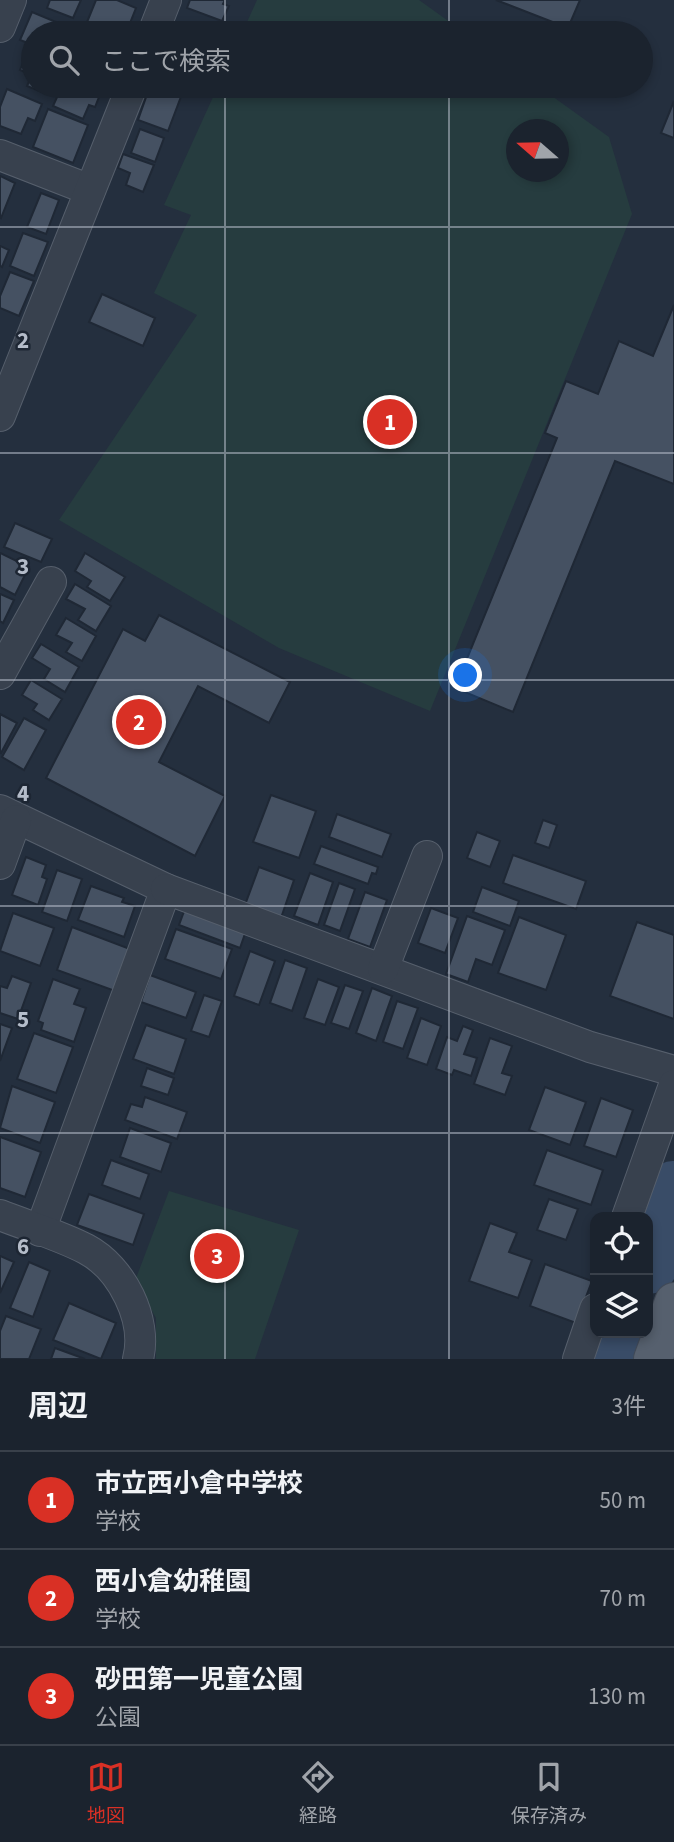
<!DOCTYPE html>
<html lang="ja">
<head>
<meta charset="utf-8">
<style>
	:root { --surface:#1b232e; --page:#282f3a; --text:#f1f3f6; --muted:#a0a4aa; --line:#39404a; --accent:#d93025 }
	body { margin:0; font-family:"Source Sans 3","Noto Sans JP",sans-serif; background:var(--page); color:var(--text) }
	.controls { position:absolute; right:21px; bottom:21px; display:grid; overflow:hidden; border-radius:14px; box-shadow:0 4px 10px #0003 }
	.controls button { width:63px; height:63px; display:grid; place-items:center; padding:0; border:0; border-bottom:2px solid var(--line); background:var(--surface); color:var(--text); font:35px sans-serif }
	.compass { position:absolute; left:506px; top:119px; width:63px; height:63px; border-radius:50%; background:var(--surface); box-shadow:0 4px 10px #0003; rotate:290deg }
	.you { position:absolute; left:466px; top:676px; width:24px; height:24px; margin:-18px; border:5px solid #fff; border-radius:50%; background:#1a73e8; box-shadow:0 0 0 10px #1a73e833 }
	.badge { display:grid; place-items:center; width:46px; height:46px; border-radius:50%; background:var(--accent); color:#fff; font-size:23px; font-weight:700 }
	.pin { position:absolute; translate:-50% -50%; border:4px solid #fff; box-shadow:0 2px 7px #0006 }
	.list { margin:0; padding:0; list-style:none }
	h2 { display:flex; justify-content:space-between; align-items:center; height:91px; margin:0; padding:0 28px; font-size:30px }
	h2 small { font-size:23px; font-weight:400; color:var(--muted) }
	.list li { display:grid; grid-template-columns:46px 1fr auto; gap:21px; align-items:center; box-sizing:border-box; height:98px; padding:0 28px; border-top:2px solid var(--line) }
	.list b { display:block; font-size:26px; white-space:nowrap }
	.list p { margin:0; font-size:23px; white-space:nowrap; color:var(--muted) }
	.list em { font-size:23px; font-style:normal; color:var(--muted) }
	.icon { flex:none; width:38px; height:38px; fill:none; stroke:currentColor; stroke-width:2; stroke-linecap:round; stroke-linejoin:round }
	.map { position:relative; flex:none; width:674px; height:1359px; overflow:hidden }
	.search { position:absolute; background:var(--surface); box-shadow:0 4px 10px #0003; left:21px; right:21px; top:21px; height:77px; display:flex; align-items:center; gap:18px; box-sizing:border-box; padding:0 24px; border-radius:38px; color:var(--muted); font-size:26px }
	.sheet { height:385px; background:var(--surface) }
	nav { display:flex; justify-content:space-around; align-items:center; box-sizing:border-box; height:98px; border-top:2px solid var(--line); background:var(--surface); font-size:19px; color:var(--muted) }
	nav a { display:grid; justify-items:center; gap:4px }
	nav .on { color:var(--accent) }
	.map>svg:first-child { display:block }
	.green { fill:#263c3f; fill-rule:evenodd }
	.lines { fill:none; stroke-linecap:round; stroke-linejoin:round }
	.river { stroke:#394c67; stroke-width:60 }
	.building { fill:#455162; stroke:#1f2835; stroke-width:2 }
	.street-casing { stroke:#565f6c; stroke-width:32 }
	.primary-casing { stroke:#414a57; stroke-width:40 }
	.street { stroke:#38414e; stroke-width:30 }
	.primary { stroke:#56606e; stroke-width:38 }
	.grid { fill:none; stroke:#b4bcc9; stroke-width:2; stroke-opacity:0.55 }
	.grid-label { font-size:23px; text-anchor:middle; font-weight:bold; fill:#b4bcc9; stroke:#1d2633; stroke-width:5; stroke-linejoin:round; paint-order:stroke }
</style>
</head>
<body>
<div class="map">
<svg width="674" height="1359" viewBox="0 0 674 1359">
	<rect width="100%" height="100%" fill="#242f3e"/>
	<g class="green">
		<path d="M 257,0 L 419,0 L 465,33 L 242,33 Z"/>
		<path d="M 218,86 L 538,86 L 609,137 L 632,214 L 430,711 L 279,648 L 59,520 L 197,315 L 154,293 L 191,215 L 164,205 ZM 516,130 L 558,130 L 558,172 L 516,172 Z"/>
		<path d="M 169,1191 L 299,1230 L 255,1359 L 156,1359 L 156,1318 L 135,1281 Z"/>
	</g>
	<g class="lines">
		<g class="river">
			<path d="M 648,1264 L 674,1191"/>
			<path d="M 614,1359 L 623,1333"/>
		</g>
	</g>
	<g class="building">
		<path d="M 50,0 L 81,0 L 73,18 L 47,8 Z"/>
		<path d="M 96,0 L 117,0 L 136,8 L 126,33 L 100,33 L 85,27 Z"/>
		<path d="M 190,0 L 225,0 L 223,4 L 229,6 L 222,21 L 187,8 Z"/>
		<path d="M 496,0 L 580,0 L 568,28 Z"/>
		<path d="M 32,12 L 68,27 L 66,33 L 33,33 L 33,45 L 20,40 Z"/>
		<path d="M 180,24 L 204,33 L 177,33 Z"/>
		<path d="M 28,50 L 33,52 L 33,86 L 53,86 L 49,95 L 27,86 L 32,75 L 20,70 Z"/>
		<path d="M 62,86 L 74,89 L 75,86 L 86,86 L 101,92 L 95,107 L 89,105 L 83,119 L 53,106 Z"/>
		<path d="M 150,86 L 185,86 L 168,131 L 138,120 Z"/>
		<path d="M 7,89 L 42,104 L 35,121 L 28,118 L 21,134 L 0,126 L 0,107 Z"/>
		<path d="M 674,101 L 674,138 L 661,133 Z"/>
		<path d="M 48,109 L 88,125 L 73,163 L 33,147 Z"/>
		<path d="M 140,129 L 164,138 L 155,162 L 131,153 Z"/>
		<path d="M 123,154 L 154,165 L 143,192 L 126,185 L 130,173 L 118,168 Z"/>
		<path d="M 0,176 L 15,183 L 1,218 L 0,217 Z"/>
		<path d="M 41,193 L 59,200 L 46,234 L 27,227 Z"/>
		<path d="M 23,233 L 48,242 L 34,276 L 10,266 Z"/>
		<path d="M 0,246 L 9,250 L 2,267 L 0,266 Z"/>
		<path d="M 10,272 L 34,281 L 19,316 L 0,308 L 0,296 Z"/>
		<path d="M 102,294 L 155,318 L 143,346 L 89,322 Z"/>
		<path d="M 674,305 L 674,484 L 615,461 L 513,712 L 455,688 L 557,438 L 545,433 L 566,381 L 598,394 L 619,341 L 653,356 Z"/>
		<path d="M 15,523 L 52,539 L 41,562 L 4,547 Z"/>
		<path d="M 0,553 L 29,567 L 15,595 L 0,587 Z"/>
		<path d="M 85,553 L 125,577 L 110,601 L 87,587 L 91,581 L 75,571 Z"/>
		<path d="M 75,584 L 111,606 L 96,631 L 78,620 L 85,609 L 66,599 Z"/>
		<path d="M 0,594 L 14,600 L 3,623 L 0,621 Z"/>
		<path d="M 159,615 L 290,682 L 269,723 L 198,686 L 159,762 L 225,796 L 195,856 L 46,778 L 123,629 L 145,641 Z"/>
		<path d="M 66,618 L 96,636 L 82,661 L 66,652 L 72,643 L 56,635 Z"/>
		<path d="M 41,644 L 79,667 L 65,692 L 44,679 L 50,669 L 32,658 Z"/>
		<path d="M 31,680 L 62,699 L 49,720 L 33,710 L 37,704 L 22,695 Z"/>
		<path d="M 0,714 L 17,723 L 1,753 L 0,752 Z"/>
		<path d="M 24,718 L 46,730 L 24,770 L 2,757 Z"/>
		<path d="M 271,795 L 316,811 L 299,858 L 253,842 Z"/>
		<path d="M 337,814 L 391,834 L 382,857 L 329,837 Z"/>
		<path d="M 543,820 L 557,825 L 549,848 L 535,843 Z"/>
		<path d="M 477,832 L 500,841 L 490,867 L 467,858 Z"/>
		<path d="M 321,846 L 378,867 L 376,874 L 372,873 L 368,884 L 314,864 Z"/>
		<path d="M 513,855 L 586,881 L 576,909 L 503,883 Z"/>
		<path d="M 26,857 L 46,865 L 42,877 L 47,879 L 38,905 L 12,895 Z"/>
		<path d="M 259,867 L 294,880 L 281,918 L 245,905 Z"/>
		<path d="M 57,870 L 82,879 L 67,921 L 42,912 Z"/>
		<path d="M 310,873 L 333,882 L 318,925 L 294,916 Z"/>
		<path d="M 339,883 L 355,889 L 340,931 L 324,925 Z"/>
		<path d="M 91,886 L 124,898 L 122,902 L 135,906 L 124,937 L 78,920 Z"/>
		<path d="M 482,887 L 519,901 L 510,926 L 473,912 Z"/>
		<path d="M 365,892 L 387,900 L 370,947 L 348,939 Z"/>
		<path d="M 186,906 L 247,928 L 240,948 L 179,925 Z"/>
		<path d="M 431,908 L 458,918 L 445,953 L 418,943 Z"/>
		<path d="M 13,913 L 54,928 L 40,966 L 0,951 Z"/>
		<path d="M 467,916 L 505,930 L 492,965 L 476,959 L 468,982 L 446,974 Z"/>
		<path d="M 519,917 L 566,935 L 546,990 L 498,973 Z"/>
		<path d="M 637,922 L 674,935 L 674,1019 L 610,996 Z"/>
		<path d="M 72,927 L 130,949 L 115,991 L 57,970 Z"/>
		<path d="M 176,929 L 232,949 L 221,979 L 165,959 Z"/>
		<path d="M 250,951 L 275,961 L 259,1005 L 234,996 Z"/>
		<path d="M 285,960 L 307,968 L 292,1011 L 270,1003 Z"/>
		<path d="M 150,975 L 196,992 L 186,1018 L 141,1002 Z"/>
		<path d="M 12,976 L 31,983 L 18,1019 L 0,1013 L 0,986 L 7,988 Z"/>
		<path d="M 53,979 L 80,989 L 74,1004 L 86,1008 L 74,1042 L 41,1030 L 43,1023 L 38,1021 Z"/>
		<path d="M 318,979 L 339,987 L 325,1025 L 304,1018 Z"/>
		<path d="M 345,985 L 363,991 L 349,1029 L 331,1023 Z"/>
		<path d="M 372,988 L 392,996 L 376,1041 L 356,1033 Z"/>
		<path d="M 204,995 L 222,1001 L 209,1037 L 191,1031 Z"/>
		<path d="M 397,1001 L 418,1008 L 403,1049 L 383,1042 Z"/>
		<path d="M 421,1018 L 441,1026 L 427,1065 L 407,1058 Z"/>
		<path d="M 0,1024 L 12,1028 L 0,1061 Z"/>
		<path d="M 146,1025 L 186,1039 L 174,1074 L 133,1059 Z"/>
		<path d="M 463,1026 L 473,1030 L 464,1054 L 477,1058 L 471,1076 L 454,1070 L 452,1075 L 436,1069 L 447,1037 L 457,1041 Z"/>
		<path d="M 34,1033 L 73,1047 L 56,1093 L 17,1079 Z"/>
		<path d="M 490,1038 L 512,1046 L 502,1073 L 512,1076 L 505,1095 L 474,1084 Z"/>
		<path d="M 147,1068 L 174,1078 L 168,1095 L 141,1086 Z"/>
		<path d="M 12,1086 L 55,1102 L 40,1143 L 0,1128 Z"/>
		<path d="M 545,1087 L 586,1102 L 570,1145 L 529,1130 Z"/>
		<path d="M 145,1097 L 187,1112 L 177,1139 L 125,1120 L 131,1104 L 142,1107 Z"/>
		<path d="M 601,1098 L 633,1110 L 616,1157 L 584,1146 Z"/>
		<path d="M 130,1128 L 171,1143 L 161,1172 L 120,1157 Z"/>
		<path d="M 0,1137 L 41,1152 L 25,1197 L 0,1188 Z"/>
		<path d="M 547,1150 L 603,1170 L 591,1205 L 534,1185 Z"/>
		<path d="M 111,1160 L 149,1174 L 140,1199 L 102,1185 Z"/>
		<path d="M 89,1194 L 144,1214 L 133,1245 L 77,1225 Z"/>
		<path d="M 549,1199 L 578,1209 L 566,1240 L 537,1230 Z"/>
		<path d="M 490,1223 L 517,1233 L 509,1252 L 532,1260 L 518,1298 L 469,1281 Z"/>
		<path d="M 0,1256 L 14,1262 L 0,1293 Z"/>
		<path d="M 29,1262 L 50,1271 L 33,1317 L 10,1308 Z"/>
		<path d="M 545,1264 L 592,1281 L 576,1323 L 530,1306 Z"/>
		<path d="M 69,1303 L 116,1323 L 101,1359 L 53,1340 Z"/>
		<path d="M 6,1316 L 41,1329 L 29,1359 L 0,1359 L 0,1331 Z"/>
		<path d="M 55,1348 L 85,1359 L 51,1359 Z"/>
	</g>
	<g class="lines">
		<defs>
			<g id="street">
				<path d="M 0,27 L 11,0"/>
				<path d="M 153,33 L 166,0"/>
				<path d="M 0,155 L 90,190"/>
				<path d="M 0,416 L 132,86"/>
				<path d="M 0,674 L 51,582"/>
				<path d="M 0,810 L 166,889 L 40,1231"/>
				<path d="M 0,864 L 16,820"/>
				<path d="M 166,889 L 590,1047 L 674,1071"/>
				<path d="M 383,969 L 427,856"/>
				<path d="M 0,1215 C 28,1226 59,1235 86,1249 C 122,1268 148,1320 138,1359"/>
				<path d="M 627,1217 L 674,1085"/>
				<path d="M 578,1359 L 595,1309"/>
			</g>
			<path id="primary" d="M 653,1359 L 674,1302"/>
		</defs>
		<use href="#street" class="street-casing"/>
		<use href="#primary" class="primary-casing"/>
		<use href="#street" class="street"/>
		<use href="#primary" class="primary"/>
	</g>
	<path class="grid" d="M 225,0 L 225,33M 449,0 L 449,33M 225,86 L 225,1359M 449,86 L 449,1359M 0,227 L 674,227M 0,453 L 674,453M 0,680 L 674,680M 0,906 L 674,906M 0,1133 L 674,1133"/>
	<g class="grid-label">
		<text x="23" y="348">2</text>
		<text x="23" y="574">3</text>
		<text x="23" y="801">4</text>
		<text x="23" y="1027">5</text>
		<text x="23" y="1254">6</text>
	</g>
</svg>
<div class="controls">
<button><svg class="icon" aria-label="locate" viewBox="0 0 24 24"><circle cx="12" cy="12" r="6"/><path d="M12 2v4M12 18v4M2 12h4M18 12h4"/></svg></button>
<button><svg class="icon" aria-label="layers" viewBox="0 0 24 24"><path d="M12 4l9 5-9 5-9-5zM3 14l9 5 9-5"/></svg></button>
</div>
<svg class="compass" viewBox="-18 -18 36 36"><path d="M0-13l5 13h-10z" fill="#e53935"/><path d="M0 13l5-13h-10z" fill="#a0a4aa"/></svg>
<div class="you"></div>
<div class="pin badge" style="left:390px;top:422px">1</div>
<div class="pin badge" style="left:139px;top:722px">2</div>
<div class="pin badge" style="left:217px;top:1256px">3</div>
<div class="search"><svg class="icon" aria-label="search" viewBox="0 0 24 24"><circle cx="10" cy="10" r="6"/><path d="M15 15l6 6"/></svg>ここで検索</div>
</div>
<section class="sheet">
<h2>周辺<small>3件</small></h2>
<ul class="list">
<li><span class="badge">1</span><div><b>市立西小倉中学校</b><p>学校</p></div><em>50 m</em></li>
<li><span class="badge">2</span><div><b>西小倉幼稚園</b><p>学校</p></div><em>70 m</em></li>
<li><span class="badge">3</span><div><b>砂田第一児童公園</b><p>公園</p></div><em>130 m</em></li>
</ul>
</section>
<nav>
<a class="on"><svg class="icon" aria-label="map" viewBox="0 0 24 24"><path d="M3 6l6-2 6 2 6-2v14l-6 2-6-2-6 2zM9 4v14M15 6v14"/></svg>地図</a>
<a><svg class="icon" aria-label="directions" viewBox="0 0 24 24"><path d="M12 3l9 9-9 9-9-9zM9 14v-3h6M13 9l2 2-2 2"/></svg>経路</a>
<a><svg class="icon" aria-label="saved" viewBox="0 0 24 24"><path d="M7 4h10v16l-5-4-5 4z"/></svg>保存済み</a>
</nav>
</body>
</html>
